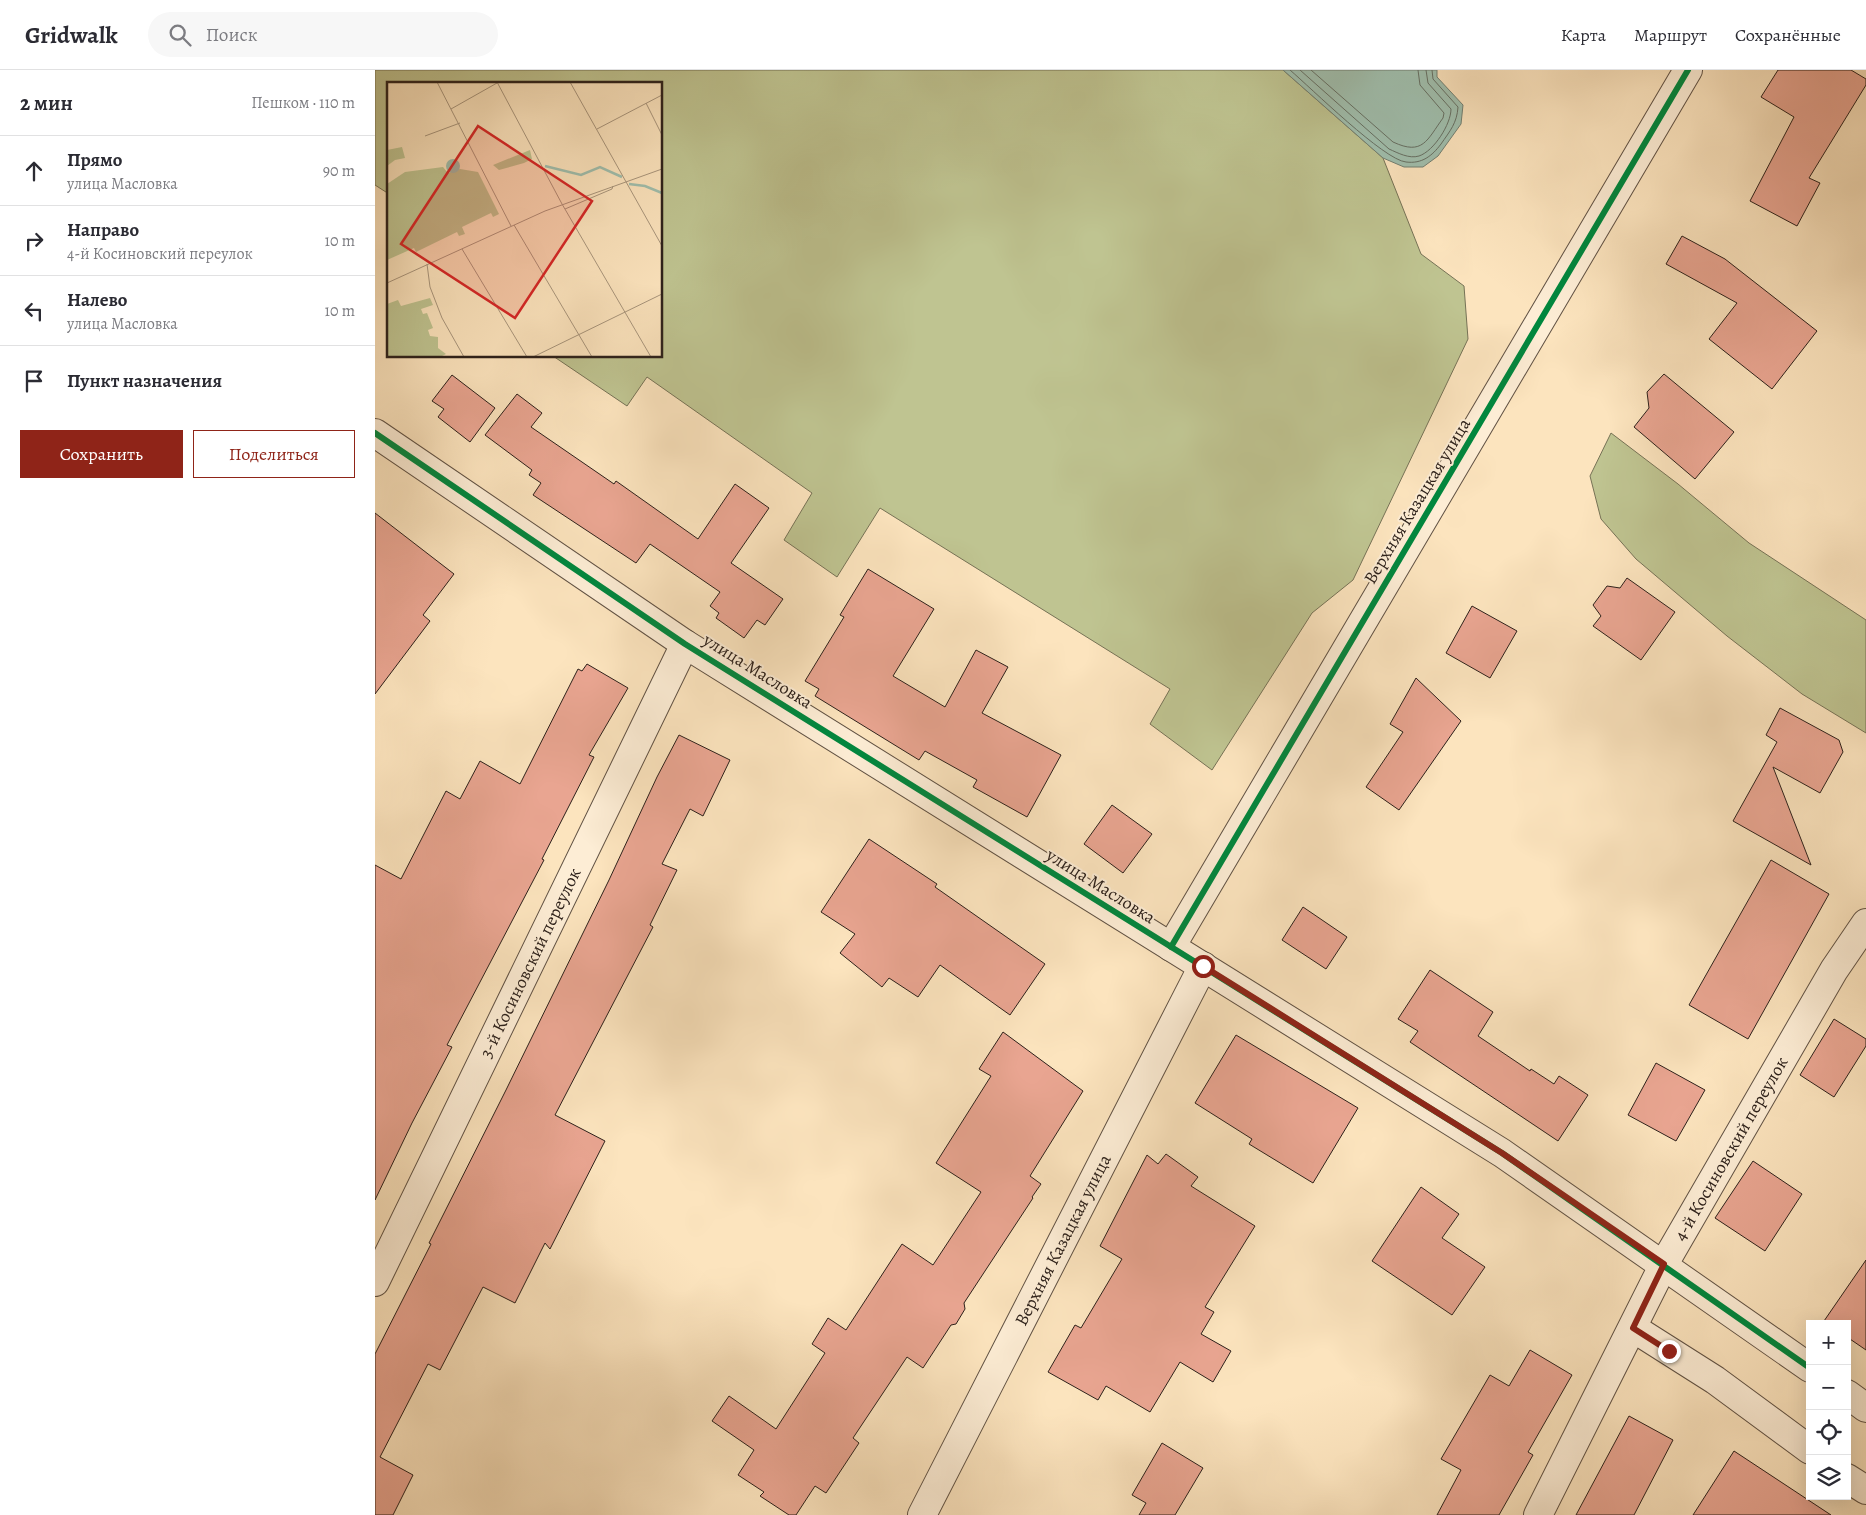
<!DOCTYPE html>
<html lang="ru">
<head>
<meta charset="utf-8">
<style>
	:root { --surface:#fff; --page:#f7f7f7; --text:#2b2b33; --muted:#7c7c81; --line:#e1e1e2; --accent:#8f2418 }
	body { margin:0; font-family:Alegreya,serif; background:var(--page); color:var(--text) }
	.controls { position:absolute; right:15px; bottom:15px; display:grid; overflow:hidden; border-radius:0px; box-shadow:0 5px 20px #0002 }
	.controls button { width:45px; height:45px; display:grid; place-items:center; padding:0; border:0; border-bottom:1px solid var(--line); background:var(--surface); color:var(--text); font:25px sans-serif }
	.stop { position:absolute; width:15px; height:15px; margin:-11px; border:4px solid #8f2418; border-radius:50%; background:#fff }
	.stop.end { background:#8f2418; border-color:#fff; box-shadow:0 1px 5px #0008 }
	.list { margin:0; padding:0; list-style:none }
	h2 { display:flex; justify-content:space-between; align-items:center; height:65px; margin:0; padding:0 20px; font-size:21px }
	h2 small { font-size:16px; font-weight:400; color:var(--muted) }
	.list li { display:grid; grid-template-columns:32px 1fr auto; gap:15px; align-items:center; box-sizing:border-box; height:70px; padding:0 20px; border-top:1px solid var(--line) }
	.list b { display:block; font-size:19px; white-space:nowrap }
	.list p { margin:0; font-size:16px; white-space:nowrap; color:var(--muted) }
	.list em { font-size:16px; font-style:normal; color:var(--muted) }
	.actions { display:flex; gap:10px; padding:15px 20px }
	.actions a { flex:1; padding:11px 0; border:1px solid var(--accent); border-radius:0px; text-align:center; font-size:18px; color:var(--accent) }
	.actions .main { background:var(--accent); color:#fff }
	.icon { flex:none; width:28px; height:28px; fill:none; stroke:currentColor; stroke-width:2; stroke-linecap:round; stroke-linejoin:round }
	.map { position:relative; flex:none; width:1491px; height:1445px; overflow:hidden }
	header { display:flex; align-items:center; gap:30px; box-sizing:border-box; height:70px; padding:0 25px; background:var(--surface); border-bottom:1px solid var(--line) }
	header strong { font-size:24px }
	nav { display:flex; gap:28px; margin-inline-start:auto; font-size:18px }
	.search { width:350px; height:45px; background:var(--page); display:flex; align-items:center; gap:12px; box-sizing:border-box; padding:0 18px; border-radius:28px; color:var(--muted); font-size:19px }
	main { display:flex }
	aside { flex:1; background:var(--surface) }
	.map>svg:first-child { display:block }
	.green { fill:#bfc491; stroke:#767256 }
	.water { fill:#a0bfae; stroke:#728073 }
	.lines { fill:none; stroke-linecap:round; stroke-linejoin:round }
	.shore { stroke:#667064; stroke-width:1 }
	.building { fill:#e9a591; stroke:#2d211b }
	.minor-casing { stroke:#615244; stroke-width:30 }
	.minor { stroke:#fdedd5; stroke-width:28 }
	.cycleway-casing { stroke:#fdedd5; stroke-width:9 }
	.cycleway { stroke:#00873e; stroke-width:6 }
	.route { stroke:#8f2418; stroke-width:6 }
	.labels { text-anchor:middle; stroke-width:4; stroke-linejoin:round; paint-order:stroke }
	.street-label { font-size:18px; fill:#2d211b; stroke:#fdedd5 }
	.inset-river { fill:none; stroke:#a0bfae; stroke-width:2.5 }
	.inset-road { fill:none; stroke:#a9967d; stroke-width:1 }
	.view { fill:#d62828; fill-opacity:0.15; stroke:#d62828; stroke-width:2.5 }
	.inset-edge { fill:none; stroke:#2d211b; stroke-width:2.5 }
</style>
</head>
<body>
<header>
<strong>Gridwalk</strong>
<div class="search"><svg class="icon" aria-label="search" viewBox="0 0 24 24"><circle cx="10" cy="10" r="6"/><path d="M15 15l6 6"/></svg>Поиск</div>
<nav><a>Карта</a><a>Маршрут</a><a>Сохранённые</a></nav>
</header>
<main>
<aside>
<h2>2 мин<small>Пешком · 110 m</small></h2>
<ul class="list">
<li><svg class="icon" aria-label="ahead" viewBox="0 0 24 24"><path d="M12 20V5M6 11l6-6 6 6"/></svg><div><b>Прямо</b><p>улица Масловка</p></div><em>90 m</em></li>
<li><svg class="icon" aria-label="right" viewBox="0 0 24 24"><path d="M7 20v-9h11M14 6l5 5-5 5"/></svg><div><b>Направо</b><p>4-й Косиновский переулок</p></div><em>10 m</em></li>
<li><svg class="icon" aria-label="left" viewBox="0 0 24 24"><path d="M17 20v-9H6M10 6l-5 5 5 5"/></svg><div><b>Налево</b><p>улица Масловка</p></div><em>10 m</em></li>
<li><svg class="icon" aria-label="arrive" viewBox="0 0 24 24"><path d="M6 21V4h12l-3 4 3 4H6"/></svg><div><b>Пункт назначения</b></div></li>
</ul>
<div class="actions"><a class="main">Сохранить</a><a>Поделиться</a></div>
</aside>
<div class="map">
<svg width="1491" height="1445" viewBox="0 0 1491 1445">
	<rect width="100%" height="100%" fill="#fce4be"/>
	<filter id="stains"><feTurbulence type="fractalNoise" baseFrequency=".004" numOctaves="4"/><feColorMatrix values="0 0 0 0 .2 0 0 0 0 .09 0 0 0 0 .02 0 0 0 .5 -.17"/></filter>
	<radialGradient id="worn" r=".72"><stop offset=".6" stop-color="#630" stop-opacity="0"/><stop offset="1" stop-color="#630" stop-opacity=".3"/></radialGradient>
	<g class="green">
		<path d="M 0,0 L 908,0 L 1008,88 L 1046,184 L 1089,216 L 1093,269 L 978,510 L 937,543 L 837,700 L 775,654 L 795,619 L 505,438 L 462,507 L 409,470 L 437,423 L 272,307 L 252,336 L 178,286 L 286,286 L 286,14 L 14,14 L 14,124 L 0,115 Z"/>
		<path d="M 1236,363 L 1303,414 L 1374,473 L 1491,550 L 1491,663 L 1427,624 L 1352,566 L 1261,489 L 1226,449 L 1215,406 Z"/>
	</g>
	<path class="water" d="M 908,0 L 1062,0 L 1062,7 L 1088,35 L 1086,54 L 1063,86 L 1048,97 L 1029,97 L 1008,88 Z"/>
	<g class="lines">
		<g class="shore">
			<path d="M 915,0 C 936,18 1009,90 1031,92 C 1047,94 1057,86 1066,74 C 1075,61 1082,53 1083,37 L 1058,9 L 1057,0"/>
			<path d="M 925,0 L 1014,79 C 1023,83 1034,89 1044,86 C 1059,81 1076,54 1076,39 L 1053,13 L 1051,0"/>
			<path d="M 936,0 L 1018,72 C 1048,86 1052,70 1068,48 L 1069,43 L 1045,15 L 1043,0"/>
		</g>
	</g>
	<g class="building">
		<path d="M 1403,0 L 1476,0 L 1491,9 L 1491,15 L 1434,108 L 1445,113 L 1422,156 L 1375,131 L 1419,47 L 1386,27 Z"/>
		<path d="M 1307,166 L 1350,189 L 1442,261 L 1397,319 L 1334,269 L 1362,233 L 1291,194 Z"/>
		<path d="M 1289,304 L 1359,362 L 1320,409 L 1259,357 L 1274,338 L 1272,322 Z"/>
		<path d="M 77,305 L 120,338 L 95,372 L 63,347 L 69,339 L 57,331 Z"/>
		<path d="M 142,324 L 167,343 L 156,357 L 239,414 L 241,411 L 323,469 L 360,414 L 394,438 L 356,493 L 408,529 L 390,555 L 382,550 L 369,568 L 341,548 L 344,543 L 335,536 L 345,522 L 275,474 L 261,493 L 158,425 L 166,413 L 154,405 L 157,400 L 110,365 Z"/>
		<path d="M 0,443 L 79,504 L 48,545 L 55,551 L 0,624 Z"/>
		<path d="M 493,499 L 559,539 L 518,606 L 570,637 L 601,580 L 633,597 L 607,643 L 686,685 L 652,747 L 598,717 L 602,710 L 550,681 L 544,690 L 440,626 L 444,619 L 430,611 L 469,547 L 465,545 Z"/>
		<path d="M 1252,508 L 1300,542 L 1266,590 L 1218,556 L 1226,546 L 1218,535 L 1232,516 L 1245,518 Z"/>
		<path d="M 1097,536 L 1142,561 L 1115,608 L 1071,583 Z"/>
		<path d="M 212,594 L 253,618 L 214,685 L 219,687 L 167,789 L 169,790 L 72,975 L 77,977 L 37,1053 L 0,1130 L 0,795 L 26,809 L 71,721 L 85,729 L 105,691 L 145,714 L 203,599 L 207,601 Z"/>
		<path d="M 1041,608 L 1086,651 L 1024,740 L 991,717 L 1028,662 L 1015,654 Z"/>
		<path d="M 1405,638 L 1464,670 L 1468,682 L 1445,723 L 1398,697 L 1436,795 L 1358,751 L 1402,672 L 1391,665 Z"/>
		<path d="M 304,665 L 355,690 L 328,746 L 315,739 L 287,794 L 302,800 L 275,855 L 278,857 L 180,1045 L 230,1071 L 175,1179 L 170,1173 L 140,1233 L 108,1217 L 65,1300 L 53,1294 L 5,1387 L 38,1405 L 18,1445 L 0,1445 L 0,1284 L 56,1174 L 54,1173 L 131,1020 L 234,810 L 282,707 Z"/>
		<path d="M 737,735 L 777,764 L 748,803 L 709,774 Z"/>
		<path d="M 494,769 L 562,814 L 560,817 L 670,894 L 635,945 L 565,895 L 543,927 L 514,908 L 507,917 L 465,883 L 480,864 L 446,842 Z"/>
		<path d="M 1396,790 L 1454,824 L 1373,969 L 1314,935 Z"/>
		<path d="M 928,837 L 972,867 L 951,899 L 907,870 Z"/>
		<path d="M 1055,900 L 1118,942 L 1103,966 L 1155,1001 L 1156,999 L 1179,1014 L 1184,1006 L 1213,1025 L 1183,1071 L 1035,972 L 1043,961 L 1023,949 Z"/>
		<path d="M 1459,949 L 1491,969 L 1491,976 L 1459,1027 L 1425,1005 Z"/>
		<path d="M 628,962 L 708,1021 L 655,1106 L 666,1114 L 657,1127 L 658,1128 L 589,1233 L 590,1239 L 581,1254 L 576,1255 L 548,1298 L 532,1287 L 478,1368 L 484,1373 L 451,1423 L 440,1416 L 421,1445 L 414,1445 L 385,1426 L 389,1422 L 363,1405 L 379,1380 L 337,1351 L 354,1326 L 401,1359 L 450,1283 L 437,1274 L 453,1248 L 471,1260 L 527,1174 L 558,1195 L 606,1122 L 561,1093 L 616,1006 L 604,999 Z"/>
		<path d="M 861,965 L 983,1038 L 938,1113 L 874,1074 L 877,1069 L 820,1033 Z"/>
		<path d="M 1281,993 L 1330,1020 L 1301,1071 L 1253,1045 Z"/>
		<path d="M 791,1084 L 823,1107 L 816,1116 L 880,1156 L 830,1237 L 839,1242 L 826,1264 L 856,1281 L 838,1312 L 805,1292 L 775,1342 L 731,1316 L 723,1330 L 673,1302 L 700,1255 L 706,1258 L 747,1189 L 725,1176 L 772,1085 L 783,1094 Z"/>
		<path d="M 1378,1091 L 1427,1124 L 1390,1181 L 1340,1148 Z"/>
		<path d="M 1046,1117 L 1084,1144 L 1067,1168 L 1110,1197 L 1077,1245 L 997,1191 Z"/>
		<path d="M 1491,1190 L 1491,1280 L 1472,1267 L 1472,1254 L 1453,1254 L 1449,1251 Z"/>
		<path d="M 1155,1280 L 1197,1305 L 1153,1382 L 1158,1385 L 1124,1445 L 1062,1445 L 1086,1400 L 1066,1389 L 1115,1305 L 1134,1316 Z"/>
		<path d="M 1254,1346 L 1298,1370 L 1259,1445 L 1201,1445 Z"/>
		<path d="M 787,1373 L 828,1398 L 800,1445 L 764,1445 L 771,1433 L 757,1425 Z"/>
		<path d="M 1359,1381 L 1456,1445 L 1318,1445 Z"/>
	</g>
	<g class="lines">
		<defs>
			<g id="minor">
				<path d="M 0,363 L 310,574 L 1127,1083 L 1435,1298"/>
				<path d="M 796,877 L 1313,0"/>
				<path id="s1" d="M 0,1212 L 310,574"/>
				<path d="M 1258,1258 L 1340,1310 L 1435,1380"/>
				<path d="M 1472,1324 L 1491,1338"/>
				<path d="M 1472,1408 L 1491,1420"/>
				<path id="s2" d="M 547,1445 L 828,896"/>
				<path id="s3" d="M 1163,1445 L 1289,1194 L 1459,900 L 1491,853"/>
			</g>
		</defs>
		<use href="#minor" class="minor-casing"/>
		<use href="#minor" class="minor"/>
		<defs>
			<g id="cycleway">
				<path d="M 0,363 L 310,574 L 1127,1083 L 1435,1298"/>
				<path d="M 796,877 L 1313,0"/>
			</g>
		</defs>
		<use href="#cycleway" class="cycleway-casing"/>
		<use href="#cycleway" class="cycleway"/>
	</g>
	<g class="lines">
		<path class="route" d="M 828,896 L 1127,1083 L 1289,1194 L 1258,1258 L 1294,1281"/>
	</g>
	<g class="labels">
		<g class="street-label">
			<text transform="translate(1042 431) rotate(-59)" y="6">Верхняя Казацкая улица</text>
			<text transform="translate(383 601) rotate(32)" y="6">улица Масловка</text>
			<text transform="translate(726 816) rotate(32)" y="6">улица Масловка</text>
			<text dy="6" stroke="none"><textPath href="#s1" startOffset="355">3-й Косиновский переулок</textPath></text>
			<text dy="6" stroke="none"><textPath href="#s3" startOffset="414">4-й Косиновский переулок</textPath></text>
			<text dy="6" stroke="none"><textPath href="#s2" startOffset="309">Верхняя Казацкая улица</textPath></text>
		</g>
	</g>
	<g transform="translate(12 12)">
		<rect width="275" height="275" fill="#fce4be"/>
		<path d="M 15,65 L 18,76 L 8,78 L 0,84 L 0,68 ZM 143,68 L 145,77 L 137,81 L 112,88 L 106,83 ZM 56,85 L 61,91 L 73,87 L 91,90 L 112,132 L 106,135 L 104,131 L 75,145 L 78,152 L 72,154 L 70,150 L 29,170 L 27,166 L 0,178 L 0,102 L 18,90 ZM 43,216 L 46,223 L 34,227 L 36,232 L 40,231 L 46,246 L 41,248 L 43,254 L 51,255 L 51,266 L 59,272 L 53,275 L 0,275 L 0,222 L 11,218 L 14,224 Z" fill="#bfc491"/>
		<path d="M59 84a7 7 0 1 1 14 0a7 7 0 1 1-14 0Z" fill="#a0bfae"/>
		<path class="inset-river" d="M 158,84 L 194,93 L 213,85 L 235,95M 242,102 L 258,104 L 275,111"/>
		<path class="inset-road" d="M 50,0 L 124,144M 110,0 L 175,122 L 264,275M 183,0 L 275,164M 259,21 L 275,53M 64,27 L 110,1M 210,47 L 275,13M 38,54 L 73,41M 178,127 L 225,107 L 226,104M 127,143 L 205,275M 75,167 L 140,275M 40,182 L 43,205 L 55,236 L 77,275M 0,201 L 158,129 L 275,87M 146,275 L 275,212"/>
		<path class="view" d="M 91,44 L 205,119 L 128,236 L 14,162 Z"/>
		<rect width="275" height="275" class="inset-edge"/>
	</g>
	<rect width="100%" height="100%" filter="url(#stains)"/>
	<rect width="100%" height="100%" fill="url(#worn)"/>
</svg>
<div class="controls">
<button>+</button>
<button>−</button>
<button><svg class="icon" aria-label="locate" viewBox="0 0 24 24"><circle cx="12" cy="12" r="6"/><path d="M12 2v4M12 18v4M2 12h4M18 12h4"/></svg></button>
<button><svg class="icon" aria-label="layers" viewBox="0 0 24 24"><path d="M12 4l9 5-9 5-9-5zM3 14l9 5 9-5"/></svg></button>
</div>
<div class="stop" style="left:828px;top:896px"></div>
<div class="stop end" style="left:1294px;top:1281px"></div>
</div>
</main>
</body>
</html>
